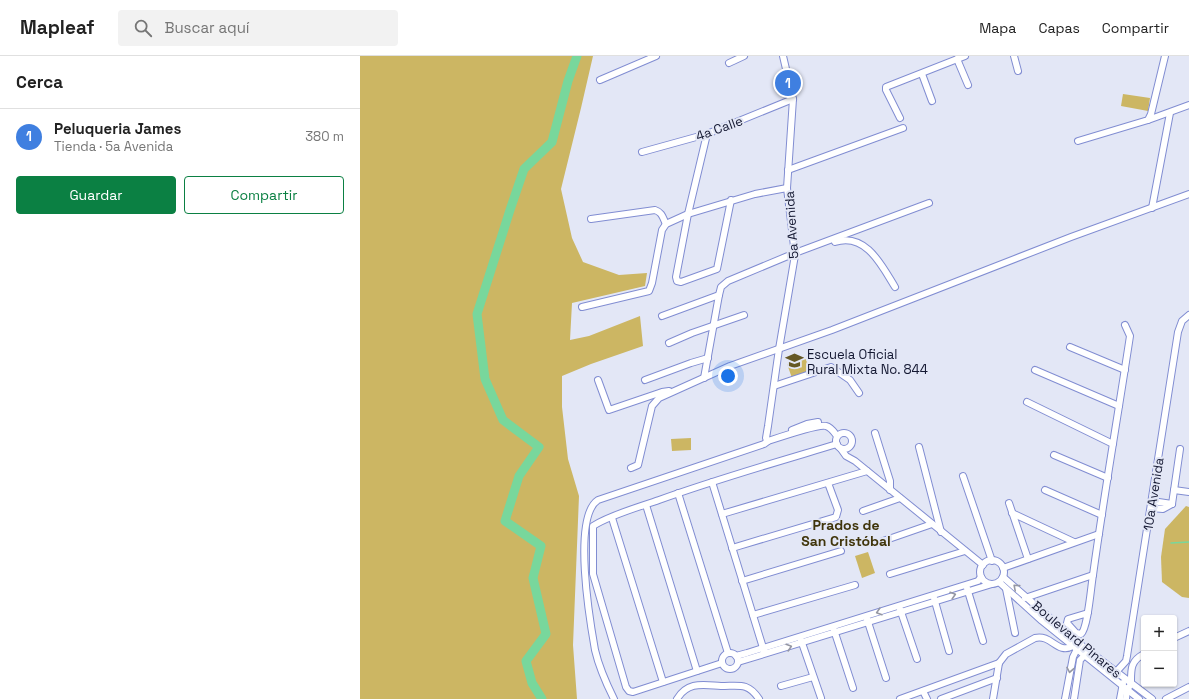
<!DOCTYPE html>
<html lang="es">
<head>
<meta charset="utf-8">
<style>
	:root { --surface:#fff; --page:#f2f2f2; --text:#222; --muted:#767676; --line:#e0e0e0; --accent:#0b8043 }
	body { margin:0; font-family:"Space Grotesk",sans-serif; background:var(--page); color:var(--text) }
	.controls { position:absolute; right:12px; bottom:12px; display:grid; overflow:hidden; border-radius:4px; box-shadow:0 1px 3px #0004 }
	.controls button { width:36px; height:36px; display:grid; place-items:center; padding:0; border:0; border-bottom:1px solid var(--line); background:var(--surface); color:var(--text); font:20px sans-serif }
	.you { position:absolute; left:368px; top:320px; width:14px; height:14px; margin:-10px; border:3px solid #fff; border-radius:50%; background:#1a73e8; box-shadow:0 0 0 6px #1a73e833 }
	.badge { display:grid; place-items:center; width:26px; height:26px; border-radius:50%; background:var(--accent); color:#fff; font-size:13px; font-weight:700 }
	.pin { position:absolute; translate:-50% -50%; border:2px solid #fff; box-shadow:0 1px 4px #0006 }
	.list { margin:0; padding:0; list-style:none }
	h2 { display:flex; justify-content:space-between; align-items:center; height:52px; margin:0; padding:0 16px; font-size:17px }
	h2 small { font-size:13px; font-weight:400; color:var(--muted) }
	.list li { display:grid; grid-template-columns:26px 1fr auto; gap:12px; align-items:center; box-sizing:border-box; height:56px; padding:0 16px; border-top:1px solid var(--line) }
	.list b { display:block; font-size:15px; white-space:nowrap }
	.list p { margin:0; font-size:13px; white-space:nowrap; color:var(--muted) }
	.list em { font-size:13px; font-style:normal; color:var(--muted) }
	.actions { display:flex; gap:8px; padding:12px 16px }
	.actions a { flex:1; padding:9px 0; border:1px solid var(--accent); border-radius:4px; text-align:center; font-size:14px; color:var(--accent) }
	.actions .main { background:var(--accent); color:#fff }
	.icon { flex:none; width:22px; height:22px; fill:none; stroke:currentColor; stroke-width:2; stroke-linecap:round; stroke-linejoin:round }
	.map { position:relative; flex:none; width:829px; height:643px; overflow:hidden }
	header { display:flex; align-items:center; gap:24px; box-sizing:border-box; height:56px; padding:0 20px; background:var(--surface); border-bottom:1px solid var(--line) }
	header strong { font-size:19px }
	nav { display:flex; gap:22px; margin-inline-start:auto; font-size:14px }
	.search { width:280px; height:36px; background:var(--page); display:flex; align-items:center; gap:10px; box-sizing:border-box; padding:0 14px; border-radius:4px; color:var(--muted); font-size:15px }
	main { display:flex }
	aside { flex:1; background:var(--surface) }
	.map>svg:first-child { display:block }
	.green { fill:#ccb663 }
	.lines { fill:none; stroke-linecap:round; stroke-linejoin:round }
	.stream { stroke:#78d79c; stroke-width:1.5 }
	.river { stroke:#78d79c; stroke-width:9 }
	.minor-casing { stroke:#818dd2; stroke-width:8 }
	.minor { stroke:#fff; stroke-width:6 }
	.oneway { stroke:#9597a3 }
	.labels { text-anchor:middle; stroke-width:4; stroke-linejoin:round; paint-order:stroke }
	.street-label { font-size:13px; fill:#141832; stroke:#e3e7f6 }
	.poi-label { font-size:13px; fill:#141832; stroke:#e3e7f6; text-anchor:start }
	.neighbourhood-label { font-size:14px; font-weight:bold; fill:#40350b; stroke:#e3e7f6 }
</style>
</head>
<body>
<header>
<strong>Mapleaf</strong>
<div class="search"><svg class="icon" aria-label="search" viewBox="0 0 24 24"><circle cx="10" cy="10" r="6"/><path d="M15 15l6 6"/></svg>Buscar aquí</div>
<nav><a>Mapa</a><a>Capas</a><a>Compartir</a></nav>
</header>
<main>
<aside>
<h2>Cerca<small></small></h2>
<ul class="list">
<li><span class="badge" style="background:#3f7fe0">1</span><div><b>Peluqueria James</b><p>Tienda · 5a Avenida</p></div><em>380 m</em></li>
</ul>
<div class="actions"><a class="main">Guardar</a><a>Compartir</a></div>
</aside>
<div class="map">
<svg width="829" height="643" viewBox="0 0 829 643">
	<rect width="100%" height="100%" fill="#e3e7f6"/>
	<g class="green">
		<path d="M 0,0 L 233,0 L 221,52 L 201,133 L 212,182 L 223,206 L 259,219 L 287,217 L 285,230 L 212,247 L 210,284 L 229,280 L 280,260 L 283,290 L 231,308 L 202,320 L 202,351 L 208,403 L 219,440 L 213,589 L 217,643 L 0,643 Z"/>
		<path d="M 763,38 L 790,42 L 788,55 L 761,50 Z"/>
		<path d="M 445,301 L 450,315 L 432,322 L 427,308 Z"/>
		<path d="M 331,382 L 331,394 L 312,395 L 311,383 Z"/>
		<path d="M 826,450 L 829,451 L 829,542 L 822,541 L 802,526 L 801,501 L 805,473 Z"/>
		<path d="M 508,496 L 515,517 L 502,522 L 495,500 Z"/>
	</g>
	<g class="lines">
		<path class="stream" d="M 811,487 L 829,486"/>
		<path class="river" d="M 182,643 L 172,627 L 166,605 L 186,578 L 173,522 L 181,490 L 145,465 L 159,420 L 179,391 L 143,364 L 125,323 L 117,258 L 150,154 L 164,113 L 192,86 L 208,25 L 217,0"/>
		<defs>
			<g id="minor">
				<path d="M 654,0 L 658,15"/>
				<path d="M 597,3 L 608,29"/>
				<path d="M 369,7 L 384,0"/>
				<path d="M 562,18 L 572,45"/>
				<path d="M 240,24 L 296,0"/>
				<path d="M 540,62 L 526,34 L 526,31 L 605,0"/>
				<path d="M 788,64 L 829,49"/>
				<path d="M 347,78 L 328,158 L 316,221 L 317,225 L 321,226 L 357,213 L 371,144"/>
				<path d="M 718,85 L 788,64 L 791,58 L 805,0"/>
				<path d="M 282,96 L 347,78 L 433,43"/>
				<path d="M 428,114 L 543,72"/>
				<path d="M 792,152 L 810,57"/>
				<path d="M 231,163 L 295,154 C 302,156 303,162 306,168"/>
				<path d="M 475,186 C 506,176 522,210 535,231"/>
				<path d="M 222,251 L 289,235 L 292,227 L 302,174 L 306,168 L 328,158 L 395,138 L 427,132"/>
				<path d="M 302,260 L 359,239"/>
				<path d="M 309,287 L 332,277 L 384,259"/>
				<path d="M 710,291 L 765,314"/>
				<path d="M 675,314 L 759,350"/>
				<path d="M 344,322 L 359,239 L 361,231 L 368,225 L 435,197 L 569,147"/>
				<path d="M 238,324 L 249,354 L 302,336 L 309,335"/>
				<path d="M 285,324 L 331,307 L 348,302"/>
				<path d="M 414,330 L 471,311 L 490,324 L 499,337"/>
				<path d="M 667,346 L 753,388"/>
				<path d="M 432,374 L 447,368 L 458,366"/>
				<circle cx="484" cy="385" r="8"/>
				<path d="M 515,377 L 530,425 L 530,434"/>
				<path d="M 408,385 L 406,382 L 408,370 L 419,293 L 435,199 L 427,132 L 433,43 L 423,0"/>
				<path d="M 559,391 L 581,476"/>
				<path d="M 481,393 L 486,400 L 495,405 L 623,509"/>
				<path d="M 694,399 L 748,422"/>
				<path d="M 271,412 L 278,409 L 292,350 L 299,342 L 370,310 L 472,274 L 711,181 L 829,138"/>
				<path d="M 603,420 L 632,505"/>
				<path d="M 352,426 L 404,595"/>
				<path d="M 685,434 L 742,459"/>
				<path d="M 814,434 L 829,436"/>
				<path d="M 318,437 L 368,597"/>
				<path d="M 792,445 L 812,448"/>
				<path d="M 649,447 L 668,503"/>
				<path d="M 812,448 L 820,393"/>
				<path d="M 286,449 L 337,615"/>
				<path d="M 791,452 L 803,453 L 812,448"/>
				<path d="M 503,455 L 540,442"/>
				<path d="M 652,457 L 714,486"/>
				<path d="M 362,458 L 507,415"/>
				<path d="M 252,462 L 303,626"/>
				<path d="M 523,485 L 572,468"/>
				<path d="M 372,492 L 476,461 L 478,454 L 468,427"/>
				<circle cx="632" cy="516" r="12"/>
				<path d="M 643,512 L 739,478"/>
				<path d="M 530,518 L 605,495"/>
				<path d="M 643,521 L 721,589 L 792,643"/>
				<path d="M 382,525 L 481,495"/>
				<path d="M 639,526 L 682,565 L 779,643"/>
				<path d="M 607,532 L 623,585"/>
				<path d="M 646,533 L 655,577"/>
				<path d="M 574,542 L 589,595"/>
				<path d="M 665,542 L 733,519"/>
				<path d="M 540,553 L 557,603"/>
				<path d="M 728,557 L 708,563 L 707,567 L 716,577 L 721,578 C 728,572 731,530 733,519 C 744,439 758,359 770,280 L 765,269"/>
				<path d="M 393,559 L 495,529"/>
				<path d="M 507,563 L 526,622"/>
				<path d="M 474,574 L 493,632"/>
				<path d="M 814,582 L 829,575"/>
				<path d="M 441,584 L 461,642"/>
				<circle cx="370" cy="605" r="8"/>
				<path d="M 376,600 L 387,597 L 618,525 L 621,521"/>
				<path d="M 378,606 L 632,528"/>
				<path d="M 362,607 L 273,636 L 269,635 L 266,631 L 233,518 L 233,470 C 250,459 279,451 299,444 C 357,423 417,406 477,388"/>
				<path d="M 756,616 L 766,605 L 767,600 L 818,276 L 822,265 L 829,259"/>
				<path d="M 771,628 C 771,614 770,605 784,598"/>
				<path d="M 421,630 L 453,621"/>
				<path d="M 563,635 L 567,643"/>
				<path d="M 254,643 C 246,627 239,611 235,594 C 230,566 212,461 238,444 L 404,388 L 408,385 C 417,382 459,368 466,370 C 471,371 474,376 477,380"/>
				<path d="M 317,643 C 328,625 343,629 361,630 C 379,630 388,626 399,643"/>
				<path d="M 540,643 L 639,607"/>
				<path d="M 581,643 L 637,622"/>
				<path d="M 633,643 L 639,607 L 646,598 L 675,582 C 692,578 697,599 713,590 L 715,587"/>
				<path d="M 705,643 L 713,601 L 718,591"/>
				<path d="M 714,643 L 720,604 L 726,598"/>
				<path d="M 760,643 L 763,627"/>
				<path d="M 766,643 L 767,634 L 769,631"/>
				<path d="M 806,643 L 829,631"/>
			</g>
		</defs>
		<use href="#minor" class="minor-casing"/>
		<use href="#minor" class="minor"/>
	</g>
	<defs><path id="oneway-chevron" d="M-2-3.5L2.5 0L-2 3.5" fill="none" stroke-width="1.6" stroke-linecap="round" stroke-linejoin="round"/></defs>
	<g class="oneway">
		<use href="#oneway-chevron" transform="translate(656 531) rotate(-139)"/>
		<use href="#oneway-chevron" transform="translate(593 539) rotate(-17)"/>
		<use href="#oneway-chevron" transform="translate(519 556) rotate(163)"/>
		<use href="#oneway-chevron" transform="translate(429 591) rotate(-17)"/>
		<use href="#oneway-chevron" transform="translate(710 614) rotate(100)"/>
	</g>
	<defs>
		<symbol id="school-bare" viewBox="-9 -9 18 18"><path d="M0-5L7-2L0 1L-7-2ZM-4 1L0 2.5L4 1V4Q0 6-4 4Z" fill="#655825" stroke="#e3e7f6" stroke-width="2.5" paint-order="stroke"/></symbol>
	</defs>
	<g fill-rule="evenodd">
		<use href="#school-bare" x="422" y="292" width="25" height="25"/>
	</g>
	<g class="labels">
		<g class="street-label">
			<text transform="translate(359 72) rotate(-20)" y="5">4a Calle</text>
			<text transform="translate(431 169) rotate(-94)" y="5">5a Avenida</text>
			<text transform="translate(793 438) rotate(-81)" y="5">10a Avenida</text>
			<text transform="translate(717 583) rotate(40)" y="5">Boulevard Pinares</text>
		</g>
		<g class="poi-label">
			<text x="447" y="303">Escuela Oficial<tspan x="447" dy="15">Rural Mixta No. 844</tspan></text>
		</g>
		<g class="neighbourhood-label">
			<text x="486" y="474">Prados de<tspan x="486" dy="16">San Cristóbal</tspan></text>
		</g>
	</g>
</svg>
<div class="controls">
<button>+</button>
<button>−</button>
</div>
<div class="you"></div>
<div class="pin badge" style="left:428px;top:27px;background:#3f7fe0">1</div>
</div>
</main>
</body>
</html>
